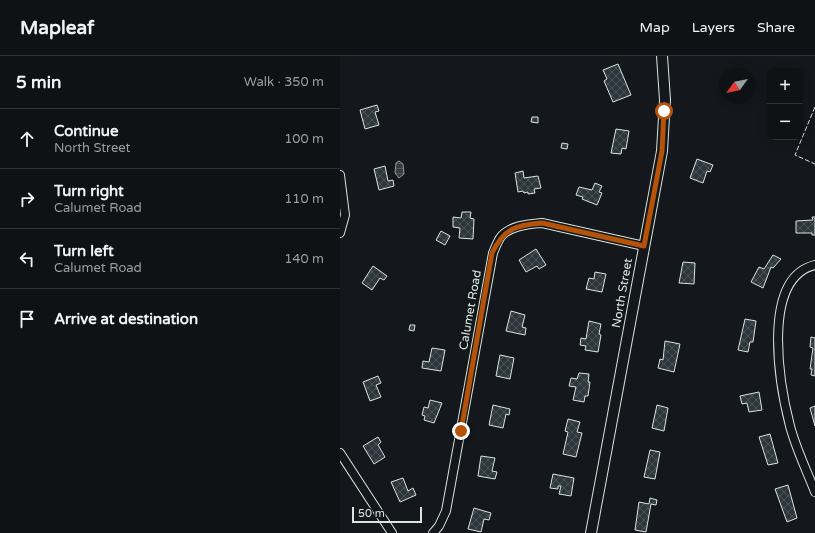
<!DOCTYPE html>
<html lang="en">
<head>
<meta charset="utf-8">
<style>
	:root { --surface:#0f1215; --page:#181b1e; --text:#f1f3f6; --muted:#9b9ea0; --line:#2f3234 }
	body { margin:0; font-family:"Varela Round",sans-serif; background:var(--page); color:var(--text) }
	.controls { position:absolute; right:12px; top:12px; display:grid; overflow:hidden; border-radius:8px; box-shadow:0 2px 10px #0003 }
	.controls button { width:36px; height:36px; display:grid; place-items:center; padding:0; border:0; border-bottom:1px solid var(--line); background:var(--surface); color:var(--text); font:20px sans-serif }
	.compass { position:absolute; left:379px; top:12px; width:36px; height:36px; border-radius:50%; background:var(--surface); box-shadow:0 2px 10px #0003; rotate:237deg }
	.scale { position:absolute; left:12px; bottom:10px; width:70px; box-sizing:border-box; padding-left:4px; border:2px solid #d8e6dc; border-top:0; font-size:11px; line-height:14px; white-space:nowrap; color:#d8e6dc; -webkit-text-stroke:3px #14181c; paint-order:stroke }
	.stop { position:absolute; width:12px; height:12px; margin:-9px; border:3px solid #b45309; border-radius:50%; background:#fff }
	.stop.end { background:#b45309; border-color:#fff; box-shadow:0 1px 4px #0008 }
	.list { margin:0; padding:0; list-style:none }
	h2 { display:flex; justify-content:space-between; align-items:center; height:52px; margin:0; padding:0 16px; font-size:17px }
	h2 small { font-size:13px; font-weight:400; color:var(--muted) }
	.list li { display:grid; grid-template-columns:26px 1fr auto; gap:12px; align-items:center; box-sizing:border-box; height:60px; padding:0 16px; border-top:1px solid var(--line) }
	.list b { display:block; font-size:15px; white-space:nowrap }
	.list p { margin:0; font-size:13px; white-space:nowrap; color:var(--muted) }
	.list em { font-size:13px; font-style:normal; color:var(--muted) }
	.icon { flex:none; width:22px; height:22px; fill:none; stroke:currentColor; stroke-width:2; stroke-linecap:round; stroke-linejoin:round }
	.map { position:relative; flex:none; width:475px; height:477px; overflow:hidden }
	header { display:flex; align-items:center; gap:24px; box-sizing:border-box; height:56px; padding:0 20px; background:var(--surface); border-bottom:1px solid var(--line) }
	header strong { font-size:19px }
	nav { display:flex; gap:22px; margin-inline-start:auto; font-size:14px }
	main { display:flex }
	aside { flex:1; background:var(--surface) }
	.map>svg:first-child { display:block }
	.water { fill:url(#water-rules); stroke:#939e99 }
	.building { fill:url(#building-cross-hatch); stroke:#d8e6dc }
	.lines { fill:none; stroke-linecap:round; stroke-linejoin:round }
	.minor-casing { stroke:#d8e6dc; stroke-width:10 }
	.tertiary-casing { stroke:#d8e6dc; stroke-width:12 }
	.minor { stroke:#14181c; stroke-width:8 }
	.tertiary { stroke:#14181c; stroke-width:10 }
	.fence { stroke:#d8e6dc; stroke-width:1; stroke-dasharray:5 2; stroke-linecap:butt }
	.route { stroke:#b45309; stroke-width:5 }
	.labels { text-anchor:middle; stroke-width:3; stroke-linejoin:round; paint-order:stroke }
	.street-label { font-size:12px; fill:#d8e6dc; stroke:#14181c }
</style>
</head>
<body>
<header>
<strong>Mapleaf</strong>
<nav><a>Map</a><a>Layers</a><a>Share</a></nav>
</header>
<main>
<aside>
<h2>5 min<small>Walk · 350 m</small></h2>
<ul class="list">
<li><svg class="icon" aria-label="ahead" viewBox="0 0 24 24"><path d="M12 20V5M6 11l6-6 6 6"/></svg><div><b>Continue</b><p>North Street</p></div><em>100 m</em></li>
<li><svg class="icon" aria-label="right" viewBox="0 0 24 24"><path d="M7 20v-9h11M14 6l5 5-5 5"/></svg><div><b>Turn right</b><p>Calumet Road</p></div><em>110 m</em></li>
<li><svg class="icon" aria-label="left" viewBox="0 0 24 24"><path d="M17 20v-9H6M10 6l-5 5 5 5"/></svg><div><b>Turn left</b><p>Calumet Road</p></div><em>140 m</em></li>
<li><svg class="icon" aria-label="arrive" viewBox="0 0 24 24"><path d="M6 21V4h12l-3 4 3 4H6"/></svg><div><b>Arrive at destination</b></div></li>
</ul>
</aside>
<div class="map">
<svg width="475" height="477" viewBox="0 0 475 477">
	<defs>
		<pattern id="water-rules" width="6" height="5" patternUnits="userSpaceOnUse"><rect width="6" height="5" fill="#363b3e"/><path d="M0 2.5h6" fill="none" stroke="#525759"/></pattern>
		<pattern id="building-cross-hatch" width="8" height="8" patternUnits="userSpaceOnUse"><rect width="8" height="8" fill="#2c363c"/><path d="M0 0l8 8M0 8l8-8" fill="none" stroke="#4a5358"/></pattern>
	</defs>
	<rect width="100%" height="100%" fill="#14181c"/>
	<path class="water" d="M 59,105 L 63,108 L 64,118 L 59,122 L 55,117 L 56,107 Z"/>
	<g class="building">
		<path d="M 278,8 L 291,39 L 273,46 L 264,25 L 267,23 L 263,14 Z"/>
		<path d="M 37,49 L 39,55 L 35,56 L 39,69 L 25,73 L 20,54 Z"/>
		<path d="M 192,61 L 198,61 L 198,67 L 191,66 Z"/>
		<path d="M 276,73 L 289,75 L 286,93 L 282,92 L 281,98 L 271,97 Z"/>
		<path d="M 222,87 L 228,88 L 227,93 L 221,92 Z"/>
		<path d="M 357,103 L 373,109 L 370,116 L 367,115 L 363,127 L 350,122 Z"/>
		<path d="M 45,110 L 48,125 L 53,124 L 54,130 L 39,134 L 34,113 Z"/>
		<path d="M 183,115 L 184,122 L 198,120 L 201,132 L 194,133 L 195,137 L 188,138 L 188,136 L 184,137 L 183,135 L 178,136 L 175,117 Z"/>
		<path d="M 255,127 L 262,130 L 259,136 L 262,137 L 257,149 L 242,143 L 243,141 L 236,139 L 239,131 L 252,134 Z"/>
		<path d="M 122,156 L 131,156 L 130,162 L 134,163 L 133,183 L 119,182 L 120,172 L 113,171 L 113,161 L 121,162 Z"/>
		<path d="M 472,161 L 475,161 L 475,179 L 472,179 L 472,177 L 456,177 L 456,165 L 473,164 Z"/>
		<path d="M 101,175 L 110,180 L 105,189 L 96,184 Z"/>
		<path d="M 196,193 L 206,209 L 199,213 L 197,210 L 186,216 L 179,204 Z"/>
		<path d="M 433,199 L 441,203 L 433,212 L 431,211 L 423,232 L 411,226 L 419,211 L 424,213 Z"/>
		<path d="M 343,206 L 355,207 L 354,228 L 339,227 Z"/>
		<path d="M 33,210 L 47,220 L 44,224 L 40,222 L 32,234 L 22,227 Z"/>
		<path d="M 255,216 L 266,218 L 262,236 L 246,233 L 249,222 L 254,223 Z"/>
		<path d="M 171,255 L 185,259 L 182,271 L 186,272 L 185,279 L 166,275 Z"/>
		<path d="M 405,263 L 416,265 L 413,286 L 410,286 L 408,296 L 398,294 Z"/>
		<path d="M 249,265 L 261,268 L 259,278 L 261,279 L 258,296 L 245,294 L 246,290 L 240,289 L 241,282 L 246,283 Z"/>
		<path d="M 70,269 L 75,269 L 74,275 L 69,274 Z"/>
		<path d="M 471,281 L 475,282 L 475,320 L 471,319 L 472,313 L 470,313 L 473,292 L 470,291 Z"/>
		<path d="M 325,285 L 340,288 L 334,316 L 318,312 L 320,303 L 323,304 Z"/>
		<path d="M 92,292 L 105,294 L 101,315 L 82,312 L 83,305 L 89,306 Z"/>
		<path d="M 160,299 L 174,302 L 170,323 L 156,320 Z"/>
		<path d="M 239,317 L 249,318 L 248,326 L 250,326 L 248,340 L 245,340 L 244,346 L 233,344 L 236,331 L 229,330 L 231,322 L 237,323 Z"/>
		<path d="M 38,320 L 41,327 L 36,329 L 41,341 L 30,345 L 23,326 Z"/>
		<path d="M 419,336 L 422,354 L 409,356 L 407,347 L 402,348 L 400,340 Z"/>
		<path d="M 90,344 L 102,347 L 94,367 L 84,364 L 85,360 L 82,359 L 84,351 L 88,352 Z"/>
		<path d="M 153,349 L 170,353 L 169,359 L 166,358 L 163,372 L 149,369 Z"/>
		<path d="M 317,349 L 328,352 L 324,375 L 312,372 Z"/>
		<path d="M 475,350 L 475,370 L 470,352 Z"/>
		<path d="M 228,363 L 240,366 L 237,376 L 242,377 L 236,401 L 223,398 L 228,376 L 225,375 Z"/>
		<path d="M 430,378 L 438,407 L 428,409 L 419,381 Z"/>
		<path d="M 38,381 L 41,386 L 38,389 L 45,401 L 34,408 L 23,390 Z"/>
		<path d="M 310,394 L 320,396 L 315,423 L 304,421 Z"/>
		<path d="M 141,400 L 155,402 L 152,415 L 157,416 L 155,423 L 138,420 Z"/>
		<path d="M 213,418 L 234,422 L 231,440 L 219,438 L 221,430 L 218,430 L 218,433 L 210,432 Z"/>
		<path d="M 63,422 L 68,435 L 73,432 L 76,439 L 60,446 L 51,426 Z"/>
		<path d="M 448,429 L 457,462 L 447,466 L 435,433 Z"/>
		<path d="M 310,442 L 317,444 L 316,449 L 311,448 L 306,476 L 295,474 L 299,446 L 309,448 Z"/>
		<path d="M 134,452 L 151,457 L 149,464 L 144,463 L 141,476 L 128,473 Z"/>
	</g>
	<g class="lines">
		<defs>
			<g id="minor">
				<path d="M 0,119 L 5,159 L 0,177"/>
				<path d="M 475,209 C 420,222 440,331 450,370 C 456,393 467,415 475,436"/>
				<path d="M 0,397 L 52,477"/>
				<path d="M 93,477 L 99,470 L 106,455 L 153,197 C 155,192 157,187 160,182 C 168,170 188,168 202,167 L 304,190"/>
			</g>
			<path id="tertiary" d="M 251,477 L 322,95 L 325,44 L 322,0"/>
		</defs>
		<use href="#minor" class="minor-casing"/>
		<use href="#tertiary" class="tertiary-casing"/>
		<use href="#minor" class="minor"/>
		<use href="#tertiary" class="tertiary"/>
		<path class="fence" d="M 475,51 L 455,99 L 475,108"/>
	</g>
	<g class="lines">
		<path class="route" d="M 121,375 L 152,197 C 164,173 175,169 202,167 L 304,190 L 322,95 L 324,55"/>
	</g>
	<g class="labels">
		<g class="street-label">
			<text transform="translate(282 237) rotate(-80)" y="4">North Street</text>
			<text transform="translate(130 254) rotate(-80)" y="4">Calumet Road</text>
		</g>
	</g>
</svg>
<div class="controls">
<button>+</button>
<button>−</button>
</div>
<svg class="compass" viewBox="-18 -18 36 36"><path d="M0-13l5 13h-10z" fill="#e53935"/><path d="M0 13l5-13h-10z" fill="#9b9ea0"/></svg>
<div class="scale">50 m</div>
<div class="stop" style="left:324px;top:55px"></div>
<div class="stop end" style="left:121px;top:375px"></div>
</div>
</main>
</body>
</html>
